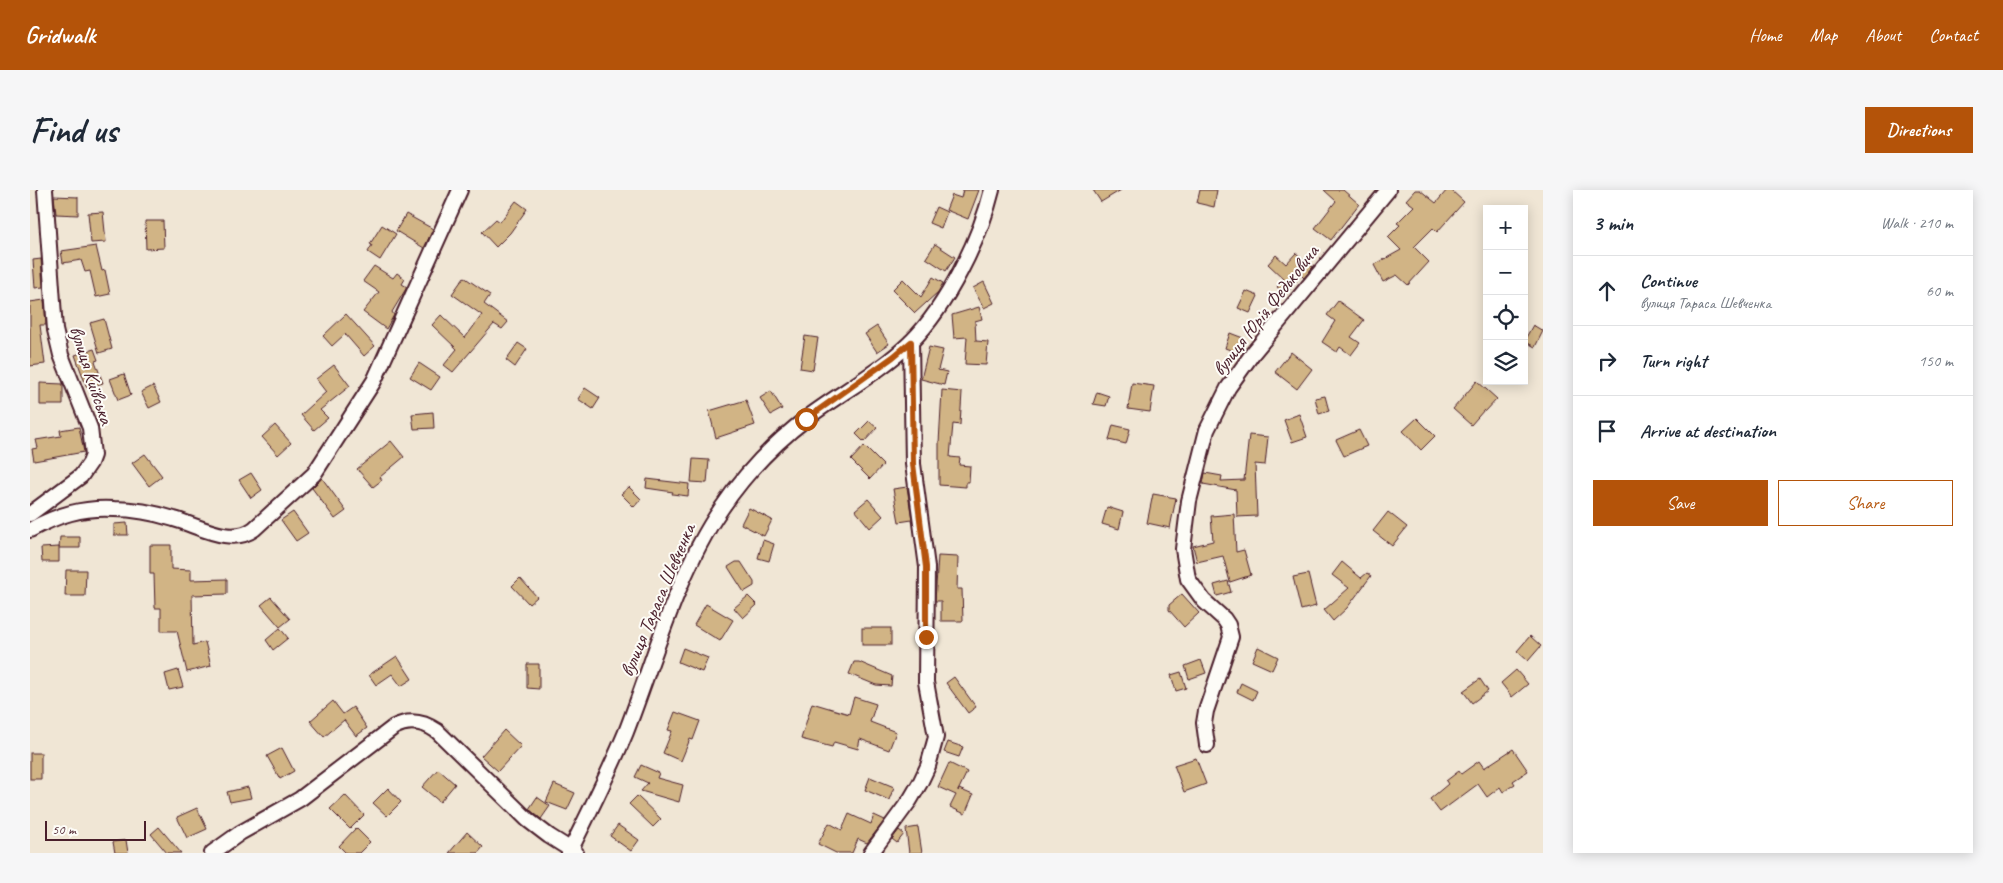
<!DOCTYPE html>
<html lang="en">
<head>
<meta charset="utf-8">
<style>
	:root { --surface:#fff; --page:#f6f6f7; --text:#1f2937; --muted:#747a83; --line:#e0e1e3; --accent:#b45309 }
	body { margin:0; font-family:Caveat,sans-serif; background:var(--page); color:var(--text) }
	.controls { position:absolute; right:15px; top:15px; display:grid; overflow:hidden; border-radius:0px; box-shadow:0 2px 12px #0003 }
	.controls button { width:45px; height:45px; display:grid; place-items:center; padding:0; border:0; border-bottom:1px solid var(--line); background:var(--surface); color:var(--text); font:25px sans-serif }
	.scale { position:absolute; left:15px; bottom:12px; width:101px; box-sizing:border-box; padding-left:5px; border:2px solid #4a1f2b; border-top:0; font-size:14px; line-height:18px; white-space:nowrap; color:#4a1f2b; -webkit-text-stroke:4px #fdfcf7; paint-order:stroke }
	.stop { position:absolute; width:15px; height:15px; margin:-11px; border:4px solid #b45309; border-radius:50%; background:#fff }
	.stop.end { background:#b45309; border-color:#fff; box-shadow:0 1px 5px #0008 }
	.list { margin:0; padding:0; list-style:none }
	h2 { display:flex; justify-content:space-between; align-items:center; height:65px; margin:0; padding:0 20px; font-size:21px }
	h2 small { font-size:16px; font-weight:400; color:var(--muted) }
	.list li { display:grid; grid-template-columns:32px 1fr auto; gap:15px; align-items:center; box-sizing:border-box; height:70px; padding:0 20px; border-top:1px solid var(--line) }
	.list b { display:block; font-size:19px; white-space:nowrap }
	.list p { margin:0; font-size:16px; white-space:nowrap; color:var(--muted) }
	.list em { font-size:16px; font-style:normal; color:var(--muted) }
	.actions { display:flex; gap:10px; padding:15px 20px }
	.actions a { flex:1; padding:11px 0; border:1px solid var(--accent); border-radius:0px; text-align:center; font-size:18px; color:var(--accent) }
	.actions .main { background:var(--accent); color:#fff }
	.icon { flex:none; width:28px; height:28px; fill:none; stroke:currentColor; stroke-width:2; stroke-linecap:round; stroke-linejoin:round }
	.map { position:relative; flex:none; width:1513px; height:663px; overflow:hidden; border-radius:0px }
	header { display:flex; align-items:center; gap:30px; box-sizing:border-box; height:70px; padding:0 25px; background:var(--accent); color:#fff }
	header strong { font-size:24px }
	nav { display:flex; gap:28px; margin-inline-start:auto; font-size:18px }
	.intro { display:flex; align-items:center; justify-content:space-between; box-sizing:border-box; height:120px; padding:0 30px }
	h1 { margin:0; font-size:35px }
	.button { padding:12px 22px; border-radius:0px; background:var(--accent); color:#fff; font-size:18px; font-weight:700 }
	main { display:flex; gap:30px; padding:0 30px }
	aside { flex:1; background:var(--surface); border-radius:0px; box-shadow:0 2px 12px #0003 }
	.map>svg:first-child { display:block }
	.building { fill:#d1b485; stroke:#4a1f2b }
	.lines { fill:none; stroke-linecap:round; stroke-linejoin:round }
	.street-casing { stroke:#4a1f2b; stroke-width:18 }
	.street { stroke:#fdfcf7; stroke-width:14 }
	.route { stroke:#b45309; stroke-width:6 }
	.labels { text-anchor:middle; stroke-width:4; stroke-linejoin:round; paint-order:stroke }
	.street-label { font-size:20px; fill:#4a1f2b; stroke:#fdfcf7 }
</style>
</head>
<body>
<header>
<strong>Gridwalk</strong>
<nav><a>Home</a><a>Map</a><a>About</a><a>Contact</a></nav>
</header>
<div class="intro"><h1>Find us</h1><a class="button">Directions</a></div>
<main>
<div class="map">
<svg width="1513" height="663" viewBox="0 0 1513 663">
	<rect width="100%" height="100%" fill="#f0e6d5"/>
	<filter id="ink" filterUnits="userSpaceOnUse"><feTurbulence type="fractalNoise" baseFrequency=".02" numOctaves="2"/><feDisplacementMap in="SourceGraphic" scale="10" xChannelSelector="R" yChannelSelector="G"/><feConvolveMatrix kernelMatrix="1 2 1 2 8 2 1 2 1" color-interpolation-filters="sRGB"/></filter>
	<g filter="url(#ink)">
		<g class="building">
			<path d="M 933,0 L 949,0 L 938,29 L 916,20 L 922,5 L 931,8 Z"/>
			<path d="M 1063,0 L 1091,0 L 1071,12 Z"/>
			<path d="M 1170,0 L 1187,0 L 1184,17 L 1167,13 Z"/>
			<path d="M 1294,0 L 1313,0 L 1329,14 L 1301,50 L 1285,38 L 1306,11 Z"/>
			<path d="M 1385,0 L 1390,0 L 1406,13 L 1417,0 L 1421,0 L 1434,12 L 1407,42 L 1403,38 L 1384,57 L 1399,72 L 1378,95 L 1367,85 L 1353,92 L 1344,75 L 1371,60 L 1358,47 L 1370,35 L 1367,33 L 1384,16 L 1376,10 Z"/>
			<path d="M 24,6 L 48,7 L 48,25 L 26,24 Z"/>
			<path d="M 486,11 L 497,19 L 480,43 L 466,57 L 452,42 L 466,29 L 470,32 Z"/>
			<path d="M 906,17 L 917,22 L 911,38 L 899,33 Z"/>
			<path d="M 73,22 L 76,52 L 61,53 L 58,23 Z"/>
			<path d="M 376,24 L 403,39 L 394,58 L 366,41 Z"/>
			<path d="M 115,31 L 133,31 L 134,58 L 116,59 Z"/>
			<path d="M 352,35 L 366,44 L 350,70 L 338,62 L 342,55 L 340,54 Z"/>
			<path d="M 905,54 L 925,67 L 916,81 L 896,68 Z"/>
			<path d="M 66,56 L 72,81 L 75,80 L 80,104 L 66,107 L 60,81 L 55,82 L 51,70 L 33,73 L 31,61 Z"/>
			<path d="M 1266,63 L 1283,77 L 1274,88 L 1271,85 L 1256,104 L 1247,97 L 1254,89 L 1238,74 L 1246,65 L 1256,74 Z"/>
			<path d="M 11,69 L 13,97 L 5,98 L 3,70 Z"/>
			<path d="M 344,76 L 363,88 L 367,83 L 375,89 L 372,94 L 377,97 L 362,122 L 364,125 L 356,139 L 333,122 L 349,102 L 333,91 Z"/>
			<path d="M 434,87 L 460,105 L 454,114 L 478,132 L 472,139 L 464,134 L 423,182 L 414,175 L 427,159 L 402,135 L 411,125 L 435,148 L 452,125 L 422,104 Z"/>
			<path d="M 903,87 L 913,93 L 908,102 L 885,123 L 862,100 L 873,89 L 891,107 Z"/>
			<path d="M 954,92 L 964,113 L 954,118 L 943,98 Z"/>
			<path d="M 1216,101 L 1228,106 L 1220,123 L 1208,118 Z"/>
			<path d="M 14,110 L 16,135 L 10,135 L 15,174 L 0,176 L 0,112 Z"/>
			<path d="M 1308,111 L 1334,130 L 1321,147 L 1330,153 L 1321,165 L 1310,157 L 1307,162 L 1292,152 L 1305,131 L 1297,125 Z"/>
			<path d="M 949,117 L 952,129 L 945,131 L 946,151 L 958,152 L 956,175 L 935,174 L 937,147 L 924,148 L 922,125 Z"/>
			<path d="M 316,124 L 345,156 L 334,166 L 315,144 L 302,156 L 293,146 Z"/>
			<path d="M 74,129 L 82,159 L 69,163 L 60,133 Z"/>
			<path d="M 1503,135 L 1513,141 L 1505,157 L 1494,151 Z"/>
			<path d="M 847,136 L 859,154 L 847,162 L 835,144 Z"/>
			<path d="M 1200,143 L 1213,148 L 1208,163 L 1195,158 Z"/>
			<path d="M 775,146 L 788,148 L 783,180 L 770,178 Z"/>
			<path d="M 488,153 L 497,159 L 485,177 L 476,170 Z"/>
			<path d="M 899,157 L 913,160 L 908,180 L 917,182 L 914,195 L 891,189 Z"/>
			<path d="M 64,159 L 68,170 L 65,171 L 73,193 L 57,198 L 45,165 Z"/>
			<path d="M 1261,162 L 1282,179 L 1267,199 L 1245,182 Z"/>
			<path d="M 389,173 L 410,187 L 401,200 L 380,187 Z"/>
			<path d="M 304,175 L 320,196 L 290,220 L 298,228 L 284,240 L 271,225 L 296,202 L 286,189 Z"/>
			<path d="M 94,184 L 101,205 L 88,210 L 80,189 Z"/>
			<path d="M 1447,191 L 1467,209 L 1455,222 L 1454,220 L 1441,235 L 1423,219 Z"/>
			<path d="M 10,193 L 33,194 L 33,215 L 10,215 Z"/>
			<path d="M 1102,193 L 1124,196 L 1120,222 L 1098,219 Z"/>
			<path d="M 123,196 L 131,212 L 119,218 L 111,202 Z"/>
			<path d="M 555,198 L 570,208 L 563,219 L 548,209 Z"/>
			<path d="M 912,200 L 932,202 L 930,235 L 923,234 L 920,267 L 930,268 L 929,275 L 940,276 L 939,292 L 936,292 L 936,297 L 909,295 L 909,253 Z"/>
			<path d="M 741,201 L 752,219 L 741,225 L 730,208 Z"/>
			<path d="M 1067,202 L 1079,206 L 1076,216 L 1063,214 Z"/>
			<path d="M 1295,206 L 1299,221 L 1289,224 L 1285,208 Z"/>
			<path d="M 716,210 L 725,235 L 686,248 L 679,221 Z"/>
			<path d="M 403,222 L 404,238 L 384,239 L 382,224 Z"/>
			<path d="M 1269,224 L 1277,247 L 1262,252 L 1254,230 Z"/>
			<path d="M 1387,228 L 1405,246 L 1391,260 L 1373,241 Z"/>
			<path d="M 839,231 L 847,238 L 834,252 L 826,244 Z"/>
			<path d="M 245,235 L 261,253 L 248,265 L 232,247 Z"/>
			<path d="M 1083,235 L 1100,239 L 1096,254 L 1079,250 Z"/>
			<path d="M 49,237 L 54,262 L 4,271 L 2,259 L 8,258 L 6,250 L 31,246 L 30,240 Z"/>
			<path d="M 1329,240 L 1337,256 L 1314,266 L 1306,250 Z"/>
			<path d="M 1219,245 L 1238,247 L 1235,275 L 1225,274 L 1227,326 L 1207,327 L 1206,300 L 1173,294 L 1175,283 L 1192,286 L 1191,291 L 1214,290 Z"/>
			<path d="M 361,251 L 374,267 L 350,287 L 352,290 L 343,297 L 327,279 Z"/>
			<path d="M 834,256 L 853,275 L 840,289 L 821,270 Z"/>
			<path d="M 115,264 L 132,286 L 119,296 L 102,273 Z"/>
			<path d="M 663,269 L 679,270 L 677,293 L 661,292 Z"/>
			<path d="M 221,283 L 232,300 L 221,308 L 209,290 Z"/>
			<path d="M 292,288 L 316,321 L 305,329 L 282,298 Z"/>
			<path d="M 617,289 L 659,294 L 658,306 L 642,304 L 643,302 L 616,298 Z"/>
			<path d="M 599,297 L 611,309 L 604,317 L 591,304 Z"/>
			<path d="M 877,297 L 882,330 L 869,332 L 863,299 Z"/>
			<path d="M 1123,304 L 1146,308 L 1140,338 L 1117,333 Z"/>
			<path d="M 838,309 L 853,326 L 840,338 L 825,320 Z"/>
			<path d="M 1077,317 L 1093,322 L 1089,339 L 1072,334 Z"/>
			<path d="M 719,318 L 742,330 L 734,346 L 711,334 Z"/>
			<path d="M 263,322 L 278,343 L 266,351 L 251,330 Z"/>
			<path d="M 1358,322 L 1377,337 L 1362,356 L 1343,341 Z"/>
			<path d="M 1204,324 L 1206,362 L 1214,360 L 1221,385 L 1200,392 L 1193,366 L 1167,372 L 1163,356 L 1183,351 L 1181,326 Z"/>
			<path d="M 97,333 L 98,345 L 84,345 L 84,334 Z"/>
			<path d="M 30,347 L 50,347 L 50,358 L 29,358 Z"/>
			<path d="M 733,350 L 744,354 L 739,371 L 728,368 Z"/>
			<path d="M 120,355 L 141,355 L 141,379 L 161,380 L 161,390 L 197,389 L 197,404 L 162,405 L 163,455 L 175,452 L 181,476 L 157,482 L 147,441 L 131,441 L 131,418 L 125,418 L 124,384 L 120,384 Z"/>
			<path d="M 29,357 L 29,372 L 12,372 L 11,358 Z"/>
			<path d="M 908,366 L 928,367 L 927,399 L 932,399 L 933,431 L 911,431 L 911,411 L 905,411 Z"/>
			<path d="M 706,372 L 711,372 L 724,392 L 724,396 L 714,402 L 698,377 Z"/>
			<path d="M 1312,372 L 1331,388 L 1337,383 L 1341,386 L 1317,418 L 1303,431 L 1294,420 L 1319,398 L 1302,385 Z"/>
			<path d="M 36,380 L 56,380 L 55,406 L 35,406 Z"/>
			<path d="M 1278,384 L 1286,416 L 1271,420 L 1263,387 Z"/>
			<path d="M 490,388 L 507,407 L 499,414 L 482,396 Z"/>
			<path d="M 1198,391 L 1201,402 L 1187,406 L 1184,395 Z"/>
			<path d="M 1152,404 L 1169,423 L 1154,437 L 1139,420 L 1139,415 Z"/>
			<path d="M 718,406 L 727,415 L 713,428 L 704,418 Z"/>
			<path d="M 241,407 L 260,429 L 250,437 L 231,415 Z"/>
			<path d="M 676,414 L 703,430 L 690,451 L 664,435 Z"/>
			<path d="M 250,438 L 258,448 L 243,460 L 236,450 Z"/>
			<rect x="832" y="438" width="29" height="17"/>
			<path d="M 1500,446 L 1511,456 L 1498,471 L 1487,461 Z"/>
			<path d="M 1228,457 L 1248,467 L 1242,480 L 1222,471 Z"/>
			<path d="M 653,458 L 678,468 L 672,482 L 648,472 Z"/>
			<path d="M 367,466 L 382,489 L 371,496 L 362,484 L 346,495 L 339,485 Z"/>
			<path d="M 1171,470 L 1176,483 L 1159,489 L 1155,476 Z"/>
			<path d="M 824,472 L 829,472 L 862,486 L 861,496 L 846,495 L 819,484 Z"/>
			<path d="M 497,474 L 509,474 L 509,499 L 497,498 Z"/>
			<path d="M 148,480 L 153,497 L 139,500 L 135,484 Z"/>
			<path d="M 1486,480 L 1498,494 L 1482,507 L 1471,493 Z"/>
			<path d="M 1151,482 L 1156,498 L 1146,501 L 1141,485 Z"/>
			<path d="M 924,487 L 946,517 L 938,523 L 916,493 Z"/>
			<path d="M 1450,489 L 1458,501 L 1442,513 L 1433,501 Z"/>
			<path d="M 1211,493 L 1227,501 L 1223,510 L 1207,502 Z"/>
			<path d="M 824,507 L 846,514 L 840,532 L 866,542 L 859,560 L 830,549 L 828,559 L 804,552 L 802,557 L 771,549 L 782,513 L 819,524 Z"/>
			<path d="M 303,511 L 313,524 L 323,517 L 337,538 L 326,546 L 314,530 L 294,547 L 280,531 Z"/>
			<path d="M 645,522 L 670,531 L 663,550 L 660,549 L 651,571 L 633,563 L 642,541 L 638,540 Z"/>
			<path d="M 474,540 L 491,556 L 468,581 L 451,566 Z"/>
			<path d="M 918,552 L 933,557 L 929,567 L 914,562 Z"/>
			<path d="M 252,558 L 264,581 L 250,589 L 237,566 Z"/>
			<path d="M 1483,559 L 1498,581 L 1483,591 L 1485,594 L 1473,602 L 1470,597 L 1457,607 L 1448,594 L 1410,622 L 1400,609 L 1418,594 L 1416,591 L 1429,581 L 1431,584 L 1449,571 L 1454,578 Z"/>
			<rect x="0" y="563" width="11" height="26"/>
			<path d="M 1166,568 L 1176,594 L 1154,602 L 1144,575 Z"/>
			<path d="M 919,573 L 937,582 L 928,601 L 929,599 L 943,605 L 935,624 L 920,617 L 926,605 L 908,597 Z"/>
			<path d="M 611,575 L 629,583 L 627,588 L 653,595 L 649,612 L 611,601 L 618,593 L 605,587 Z"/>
			<path d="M 408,579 L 425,594 L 410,612 L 392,597 Z"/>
			<path d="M 840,587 L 864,597 L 859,610 L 835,600 Z"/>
			<path d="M 524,594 L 545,603 L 537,620 L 516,612 Z"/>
			<path d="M 218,597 L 221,608 L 200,612 L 197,602 Z"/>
			<path d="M 358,598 L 371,612 L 357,626 L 343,613 Z"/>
			<path d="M 315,605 L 334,625 L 320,639 L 300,619 Z"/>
			<path d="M 607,606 L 631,629 L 623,637 L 599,614 Z"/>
			<path d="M 507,607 L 520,616 L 511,629 L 499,619 Z"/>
			<path d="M 167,618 L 177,639 L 157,648 L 147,627 Z"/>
			<path d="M 819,624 L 841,634 L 844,625 L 855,630 L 837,653 L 828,649 L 822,663 L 806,663 L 788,654 L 799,633 L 812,640 Z"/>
			<path d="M 588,635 L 609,650 L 601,661 L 580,646 Z"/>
			<path d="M 129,637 L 151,663 L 137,663 L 121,644 Z"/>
			<path d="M 888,637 L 892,663 L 879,663 L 876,639 Z"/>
			<path d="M 326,638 L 340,652 L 329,663 L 316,663 L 309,656 Z"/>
			<path d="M 869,640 L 874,644 L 867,653 L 862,649 Z"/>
			<path d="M 437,642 L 453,657 L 448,663 L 419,663 Z"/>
			<path d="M 96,650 L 98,663 L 85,663 L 83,652 Z"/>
		</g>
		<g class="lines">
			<defs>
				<g id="street">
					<path d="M 0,324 L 51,286 L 60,273 L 63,265 L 60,238 L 31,165 L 25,140 L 15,0"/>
					<path d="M 0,340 C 27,325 53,317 84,319 C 104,319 125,323 144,329 C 169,336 201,356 224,339 L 284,284 L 344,191 L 430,0"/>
					<path d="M 1177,555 L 1174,533 L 1176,521 L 1201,447 L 1198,435 L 1194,429 L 1174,411 L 1158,389 L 1153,359 L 1159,311 L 1177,240 L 1198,198 L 1223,163 L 1358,0"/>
					<path d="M 182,663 L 210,643 L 270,609 L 364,537 C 379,529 394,532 407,541 L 498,630 L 519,646 L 546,663"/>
					<path d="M 539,663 C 559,623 579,583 596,542 C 624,470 647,383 691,319 C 714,285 743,254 777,228 C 810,203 850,182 881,152 C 917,116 950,49 962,0"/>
					<path d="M 841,663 L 880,610 L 890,593 L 898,576 L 906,547 L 896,492 L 897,377 L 883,274 L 881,152"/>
				</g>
			</defs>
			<use href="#street" class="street-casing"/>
			<use href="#street" class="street"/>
		</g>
	</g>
	<g class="lines" filter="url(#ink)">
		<path class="route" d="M 776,229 L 863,167 L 881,152 L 883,274 L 896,377 L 896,447"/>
	</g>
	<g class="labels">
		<g class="street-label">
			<text transform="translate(1235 120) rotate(-52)" y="7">вулиця Юрія Федьковича</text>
			<text transform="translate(62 185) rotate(72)" y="7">вулиця Київська</text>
			<text transform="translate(627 410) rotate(-67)" y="7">вулиця Тараса Шевченка</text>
		</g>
	</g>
</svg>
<div class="controls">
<button>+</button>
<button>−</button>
<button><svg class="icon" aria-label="locate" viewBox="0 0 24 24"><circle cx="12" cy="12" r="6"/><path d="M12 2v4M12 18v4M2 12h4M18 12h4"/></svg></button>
<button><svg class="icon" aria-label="layers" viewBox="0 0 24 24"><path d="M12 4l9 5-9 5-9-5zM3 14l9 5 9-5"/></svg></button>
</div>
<div class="scale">50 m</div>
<div class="stop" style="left:776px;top:229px"></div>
<div class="stop end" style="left:896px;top:447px"></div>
</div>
<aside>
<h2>3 min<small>Walk · 210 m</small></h2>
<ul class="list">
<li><svg class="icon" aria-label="ahead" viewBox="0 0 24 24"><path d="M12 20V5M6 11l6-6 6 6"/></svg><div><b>Continue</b><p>вулиця Тараса Шевченка</p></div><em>60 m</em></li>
<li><svg class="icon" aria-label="right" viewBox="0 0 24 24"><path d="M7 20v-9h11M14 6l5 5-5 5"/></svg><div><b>Turn right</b></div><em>150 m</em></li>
<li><svg class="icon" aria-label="arrive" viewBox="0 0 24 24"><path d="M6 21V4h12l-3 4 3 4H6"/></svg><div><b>Arrive at destination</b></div></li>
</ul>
<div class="actions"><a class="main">Save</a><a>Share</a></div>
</aside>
</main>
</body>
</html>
